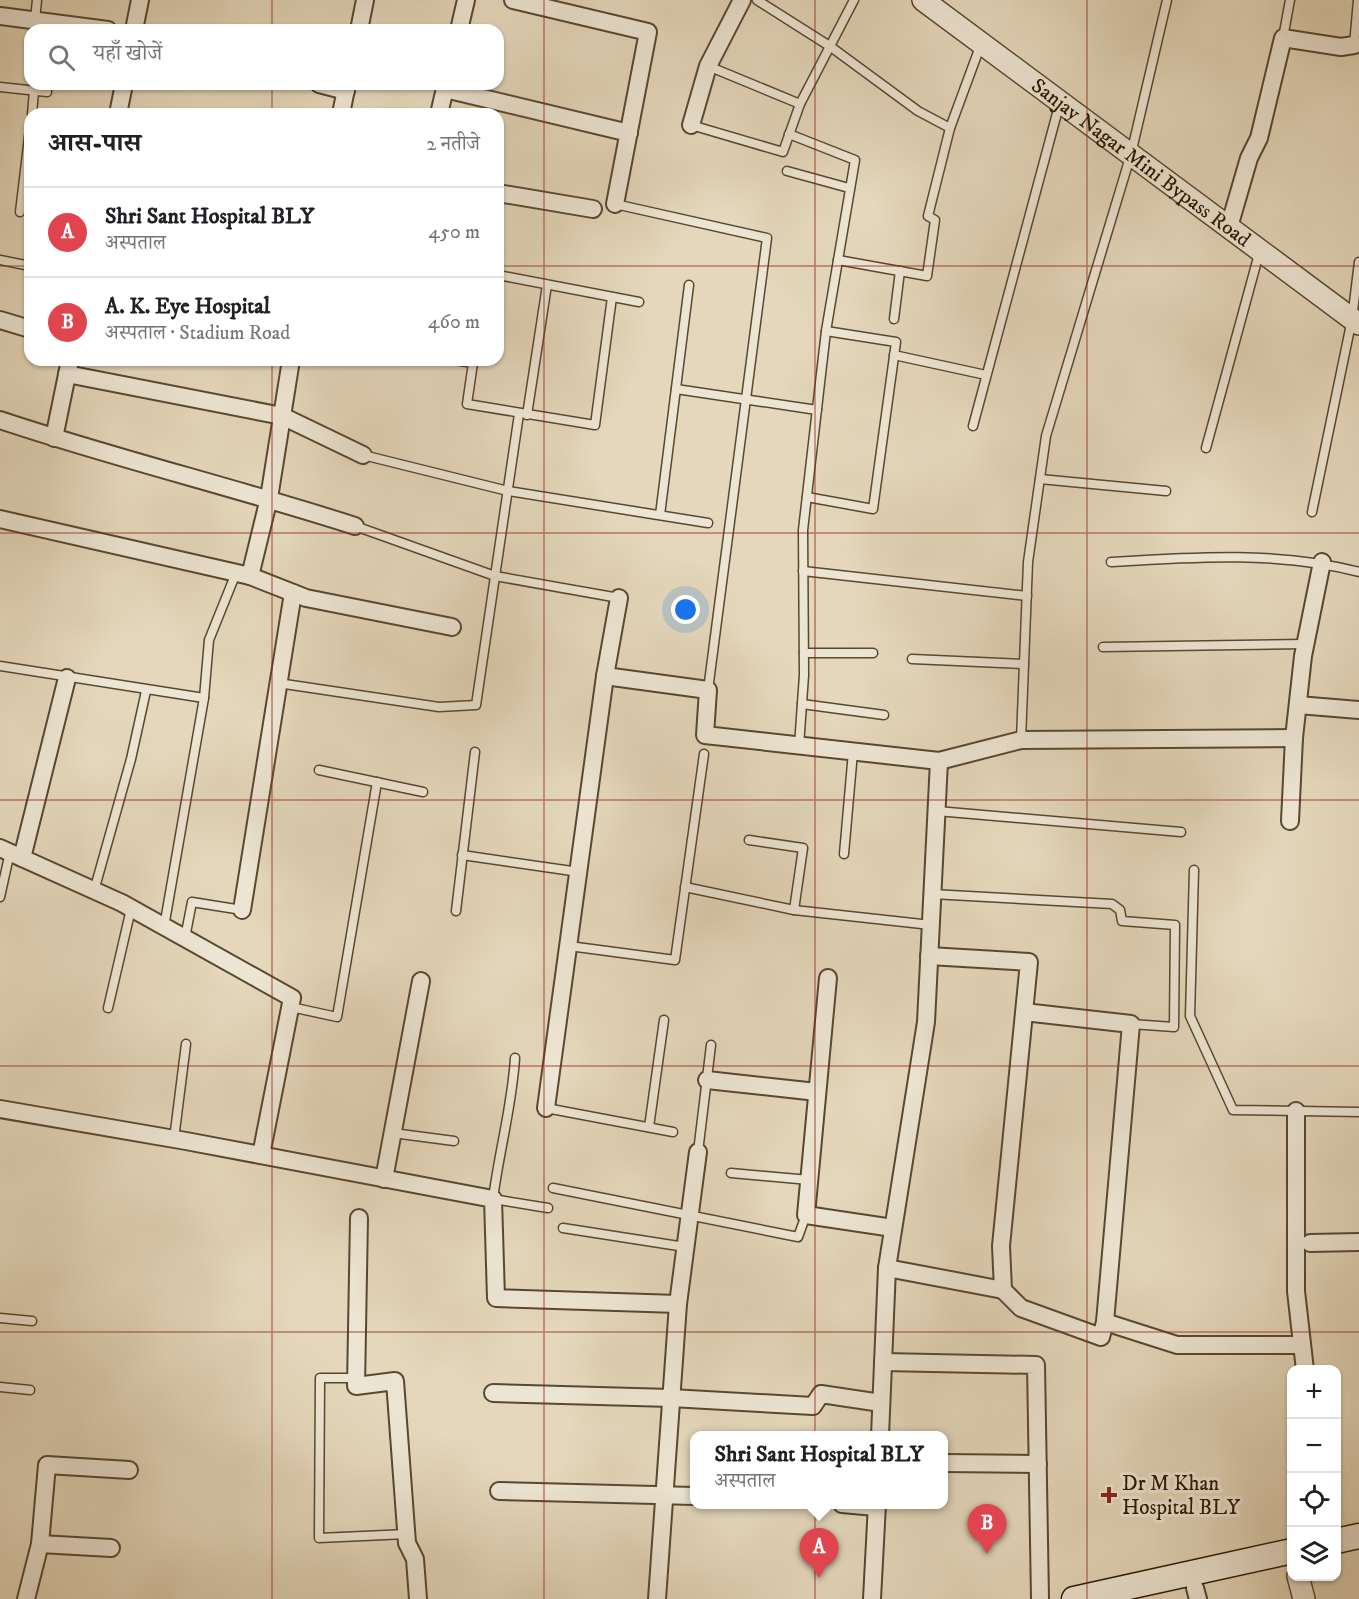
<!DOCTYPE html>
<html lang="hi">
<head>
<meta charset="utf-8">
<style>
	:root { --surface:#fff; --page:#f2f2f2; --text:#202124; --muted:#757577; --line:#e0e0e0; --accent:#d93025 }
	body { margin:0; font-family:"IM FELL DW Pica","Noto Serif Devanagari",serif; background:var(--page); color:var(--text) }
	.controls { position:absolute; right:18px; bottom:18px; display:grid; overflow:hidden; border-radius:12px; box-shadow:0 2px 4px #0004 }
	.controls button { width:54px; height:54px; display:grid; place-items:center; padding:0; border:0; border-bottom:2px solid var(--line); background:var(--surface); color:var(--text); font:30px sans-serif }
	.you { position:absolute; left:686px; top:610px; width:21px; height:21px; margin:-15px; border:4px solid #fff; border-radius:50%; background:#1a73e8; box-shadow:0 0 0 9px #1a73e833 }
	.badge { display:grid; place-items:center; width:39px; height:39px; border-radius:50%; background:var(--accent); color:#fff; font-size:20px; font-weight:700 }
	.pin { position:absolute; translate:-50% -50px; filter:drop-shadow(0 2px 3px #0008) }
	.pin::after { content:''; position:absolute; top:32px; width:21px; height:18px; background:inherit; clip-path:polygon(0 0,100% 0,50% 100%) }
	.popup { position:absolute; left:690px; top:1431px; width:258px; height:78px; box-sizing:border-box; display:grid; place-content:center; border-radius:12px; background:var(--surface); filter:drop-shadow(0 2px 4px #0005); font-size:20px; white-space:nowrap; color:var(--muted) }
	.popup b { font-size:22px; color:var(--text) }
	.popup::after { content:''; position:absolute; left:50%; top:100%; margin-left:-12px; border:12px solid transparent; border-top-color:var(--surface) }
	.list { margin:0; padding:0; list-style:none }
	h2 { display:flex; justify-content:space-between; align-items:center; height:78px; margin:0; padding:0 24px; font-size:26px }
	h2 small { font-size:20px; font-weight:400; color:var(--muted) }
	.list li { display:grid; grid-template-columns:39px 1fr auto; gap:18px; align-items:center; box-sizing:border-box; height:90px; padding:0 24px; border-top:2px solid var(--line) }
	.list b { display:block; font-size:22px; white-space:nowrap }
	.list p { margin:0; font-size:20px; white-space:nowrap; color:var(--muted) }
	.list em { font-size:20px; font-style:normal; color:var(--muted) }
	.icon { flex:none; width:33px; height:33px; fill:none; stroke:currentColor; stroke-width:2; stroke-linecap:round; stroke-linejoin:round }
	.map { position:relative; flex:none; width:1359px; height:1599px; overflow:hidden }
	.search { position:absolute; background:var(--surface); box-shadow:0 2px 4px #0004; left:24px; top:24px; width:480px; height:66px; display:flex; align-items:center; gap:15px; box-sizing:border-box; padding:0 21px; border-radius:18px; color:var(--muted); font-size:22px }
	.panel { position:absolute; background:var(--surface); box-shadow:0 2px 4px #0004; left:24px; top:108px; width:480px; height:258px; border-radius:18px }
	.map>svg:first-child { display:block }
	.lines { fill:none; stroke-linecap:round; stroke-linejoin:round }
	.service-casing { stroke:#584830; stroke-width:11 }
	.minor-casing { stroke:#584830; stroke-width:20 }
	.tertiary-casing { stroke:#584830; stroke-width:24 }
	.secondary-casing { stroke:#2a1902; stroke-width:27 }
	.service { stroke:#ede5d3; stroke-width:8 }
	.minor { stroke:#ede5d3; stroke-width:16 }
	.tertiary { stroke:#ede5d3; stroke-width:21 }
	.secondary { stroke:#ede5d3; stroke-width:24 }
	.grid { fill:none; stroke:#8f2418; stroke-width:1.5; stroke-opacity:0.55 }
	.poi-dot { fill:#8f2418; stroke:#ede5d3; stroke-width:2 }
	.labels { text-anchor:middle; stroke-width:6; stroke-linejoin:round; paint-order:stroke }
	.street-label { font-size:21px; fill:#2a1902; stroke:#ede5d3 }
	.poi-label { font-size:21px; fill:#2a1902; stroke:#ede5d3; text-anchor:start }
</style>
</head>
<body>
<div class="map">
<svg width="1359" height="1599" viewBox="0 0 1359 1599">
	<rect width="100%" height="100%" fill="#e4d7bb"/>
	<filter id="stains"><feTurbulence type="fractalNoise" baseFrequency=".00333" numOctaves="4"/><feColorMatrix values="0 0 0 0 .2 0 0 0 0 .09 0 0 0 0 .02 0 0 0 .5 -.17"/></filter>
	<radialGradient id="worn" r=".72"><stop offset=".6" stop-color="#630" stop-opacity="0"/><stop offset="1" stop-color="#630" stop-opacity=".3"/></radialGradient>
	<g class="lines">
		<defs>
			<g id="service">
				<path d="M 757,0 L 831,47 L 918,111 L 950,128"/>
				<path d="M 35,20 L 37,0"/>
				<path d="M 1283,38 L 1290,0"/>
				<path d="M 1356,46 L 1354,45 L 1358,0"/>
				<path d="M 708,66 L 800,104"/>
				<path d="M 0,87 L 47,92"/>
				<path d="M 32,114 L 34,91"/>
				<path d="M 691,125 L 783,152 L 800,104 L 854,0"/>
				<path d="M 789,134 L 855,160 L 826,331 L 803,530 L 804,675 L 799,746"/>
				<path d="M 787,171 L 849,188"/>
				<path d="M 615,204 L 767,238 L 708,690"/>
				<path d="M 20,212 L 30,129"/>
				<path d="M 0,260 L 30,266"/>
				<path d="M 838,260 L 927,276 L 935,220 L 928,216 L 950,128 L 981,44"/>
				<path d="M 498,275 L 639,302"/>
				<path d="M 894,319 L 900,271"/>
				<path d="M 894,355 L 986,375"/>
				<path d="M 455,360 L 473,363 L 467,404 L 595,425 L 612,297"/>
				<path d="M 676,389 L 817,410"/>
				<path d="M 527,415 L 547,285"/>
				<path d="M 973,426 L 1060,102"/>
				<path d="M 1206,448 L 1260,250"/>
				<path d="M 363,455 L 508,491 L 708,523"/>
				<path d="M 1040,479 L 1166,491"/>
				<path d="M 807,497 L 873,509 L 896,342 L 826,331"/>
				<path d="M 1312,512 L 1352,319 L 1359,262"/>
				<path d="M 660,515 L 689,285"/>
				<path d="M 355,526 L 495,576 L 619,598"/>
				<path d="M 1111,562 C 1192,557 1280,551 1359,572"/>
				<path d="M 803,571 L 1027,596"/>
				<path d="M 1103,647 L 1305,644"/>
				<path d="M 804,653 L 873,653"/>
				<path d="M 912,659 L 1024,664"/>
				<path d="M 0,666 L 204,698"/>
				<path d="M 278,683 L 439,707 L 476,705 L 519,414"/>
				<path d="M 802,704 L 884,715"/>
				<path d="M 1021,740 L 1028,562 L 1046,436 L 1131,154 L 1167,0"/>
				<path d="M 319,770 L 423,792"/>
				<path d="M 937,811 L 1181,832"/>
				<path d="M 749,840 L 803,848 L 794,910"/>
				<path d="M 844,854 L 853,752"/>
				<path d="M 462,855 L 579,872"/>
				<path d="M 1194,870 L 1190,1016 L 1233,1110 L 1359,1112"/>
				<path d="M 685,887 L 794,910 L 931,925"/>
				<path d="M 94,891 L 131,759 L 146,691"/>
				<path d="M 932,894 L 1112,904 L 1120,910 L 1122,921 L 1175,925 L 1174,1027 L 1131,1024"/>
				<path d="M 0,897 L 10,852"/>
				<path d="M 456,911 L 475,752"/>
				<path d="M 164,927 L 204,698 L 209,640 L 236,573"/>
				<path d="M 185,938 L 192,902 L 242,910"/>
				<path d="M 569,946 L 675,960 L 704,754"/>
				<path d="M 291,1007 L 337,1017 L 377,782"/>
				<path d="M 108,1008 L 131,909"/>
				<path d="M 515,1058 C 512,1106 499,1152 493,1199 L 548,1208"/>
				<path d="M 546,1108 L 673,1132"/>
				<path d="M 649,1127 L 664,1020"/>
				<path d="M 393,1133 L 454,1141"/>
				<path d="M 174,1139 L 186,1044"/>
				<path d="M 698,1152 L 711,1045"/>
				<path d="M 731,1173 L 809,1180"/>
				<path d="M 553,1188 L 798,1237 L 806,1215"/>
				<path d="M 563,1228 L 685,1247"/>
				<path d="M 0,1318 L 32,1321"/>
				<path d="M 356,1378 L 320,1378 L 319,1538 L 407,1534"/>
				<path d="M 0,1387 L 30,1390"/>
			</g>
			<g id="minor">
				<path d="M 513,0 L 648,32 L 615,204"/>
				<path d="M 0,16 L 108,30"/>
				<path d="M 134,30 L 140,0"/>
				<path d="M 359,30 L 365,0"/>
				<path d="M 459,30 L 466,0"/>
				<path d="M 319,84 L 346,91"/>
				<path d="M 445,89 L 629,133"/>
				<path d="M 118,114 L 124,84"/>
				<path d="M 341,114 L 347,84"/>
				<path d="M 439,114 L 446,84"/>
				<path d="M 691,125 L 708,66 L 742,0"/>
				<path d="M 498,193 L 593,209"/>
				<path d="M 1229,227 L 1249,158 L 1259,138 L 1283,38 L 1341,47 L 1354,45"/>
				<path d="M 0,320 L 30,329"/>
				<path d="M 67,374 L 282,416 L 363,455"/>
				<path d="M 0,420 C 117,459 237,488 355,526"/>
				<path d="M 54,438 L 70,360"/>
				<path d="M 0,519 L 250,576 L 306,598 L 452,627"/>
				<path d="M 250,576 L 269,498 L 291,360"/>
				<path d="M 605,676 L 708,690 L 705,735 L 939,761 L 1021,740 L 1294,738"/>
				<path d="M 1298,705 L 1359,710"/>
				<path d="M 1290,821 L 1294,738 L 1303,656 L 1322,562"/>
				<path d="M 0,848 L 122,903 L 292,998 L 261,1155"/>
				<path d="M 22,858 L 67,678"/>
				<path d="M 242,910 L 293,593"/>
				<path d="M 929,956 L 1029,962 L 1001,1246 L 1003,1290 L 1021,1308 L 1101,1337 L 1105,1322 L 1131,1024 L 1024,1012"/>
				<path d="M 828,978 L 806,1215 L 893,1228"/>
				<path d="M 707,1080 L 817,1092"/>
				<path d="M 546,1108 L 605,676 L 619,598"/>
				<path d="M 0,1109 L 186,1141 L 493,1199 L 496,1298 L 678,1304"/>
				<path d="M 1296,1111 L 1296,1291 L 1305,1370"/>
				<path d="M 384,1179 L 421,981"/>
				<path d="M 359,1218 L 356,1386 L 395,1381 L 407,1543 L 415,1559 L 418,1599"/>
				<path d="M 1310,1243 L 1359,1242"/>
				<path d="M 887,1268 L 1003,1290"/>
				<path d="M 1105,1322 L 1177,1345 L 1302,1345"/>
				<path d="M 883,1362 L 1036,1365 L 1040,1599"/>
				<path d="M 493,1393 L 671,1398 L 813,1406 L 821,1394 L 881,1403"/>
				<path d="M 880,1436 L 887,1268 L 926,1022 L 939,761"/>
				<path d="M 944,1463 L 1038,1464"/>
				<path d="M 499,1491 L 694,1496"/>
				<path d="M 842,1504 L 876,1507"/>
				<path d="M 40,1544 L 111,1548"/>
				<path d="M 1195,1588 L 1198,1599"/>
				<path d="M 26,1599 L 40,1544 L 47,1465 L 129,1470"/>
				<path d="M 657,1599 L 678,1304 L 698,1152"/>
				<path d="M 872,1599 L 877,1504"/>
			</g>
			<g id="tertiary">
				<path id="s1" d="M 923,0 L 1359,324"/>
				<path d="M 1298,1576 L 1304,1599"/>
			</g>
			<g id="secondary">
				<path d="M 1336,1541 L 1359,1536"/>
				<path d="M 1074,1599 L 1292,1551"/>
			</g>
		</defs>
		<use href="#service" class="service-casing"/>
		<use href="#minor" class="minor-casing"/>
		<use href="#tertiary" class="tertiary-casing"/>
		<use href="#secondary" class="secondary-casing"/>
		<use href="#service" class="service"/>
		<use href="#minor" class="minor"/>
		<use href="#tertiary" class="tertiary"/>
		<use href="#secondary" class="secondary"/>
	</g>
	<path class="grid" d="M 272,0 L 272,30M 544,0 L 544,1599M 815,0 L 815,1599M 1087,0 L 1087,1599M 272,84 L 272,114M 0,266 L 30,266M 498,266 L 1359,266M 272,360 L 272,1599M 0,533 L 1359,533M 0,800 L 1359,800M 0,1066 L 1359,1066M 0,1332 L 1359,1332"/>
	<path class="poi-dot" d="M1106 1486h6v6h6v6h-6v6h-6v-6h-6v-6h6z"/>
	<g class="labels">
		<g class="street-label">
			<text dy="7" stroke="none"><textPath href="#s1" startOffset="272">Sanjay Nagar Mini Bypass Road</textPath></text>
		</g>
		<g class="poi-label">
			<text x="1122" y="1490">Dr M Khan<tspan x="1122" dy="24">Hospital BLY</tspan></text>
		</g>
	</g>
	<rect width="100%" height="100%" filter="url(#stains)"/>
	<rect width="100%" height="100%" fill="url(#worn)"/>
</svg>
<div class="controls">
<button>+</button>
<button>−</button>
<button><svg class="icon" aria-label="locate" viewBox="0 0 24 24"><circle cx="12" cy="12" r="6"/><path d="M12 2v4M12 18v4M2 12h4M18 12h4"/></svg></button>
<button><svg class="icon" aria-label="layers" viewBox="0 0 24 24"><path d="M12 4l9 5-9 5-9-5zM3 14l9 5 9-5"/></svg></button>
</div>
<div class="you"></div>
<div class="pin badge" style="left:819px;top:1578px;background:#e0444e">A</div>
<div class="popup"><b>Shri Sant Hospital BLY</b>अस्पताल</div>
<div class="pin badge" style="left:987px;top:1554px;background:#e0444e">B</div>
<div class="search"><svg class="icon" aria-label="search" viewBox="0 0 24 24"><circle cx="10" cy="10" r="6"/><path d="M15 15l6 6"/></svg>यहाँ खोजें</div>
<section class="panel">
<h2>आस-पास<small>2 नतीजे</small></h2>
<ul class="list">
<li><span class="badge" style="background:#e0444e">A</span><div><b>Shri Sant Hospital BLY</b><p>अस्पताल</p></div><em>450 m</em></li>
<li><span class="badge" style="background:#e0444e">B</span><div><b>A. K. Eye Hospital</b><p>अस्पताल · Stadium Road</p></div><em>460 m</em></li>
</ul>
</section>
</div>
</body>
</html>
